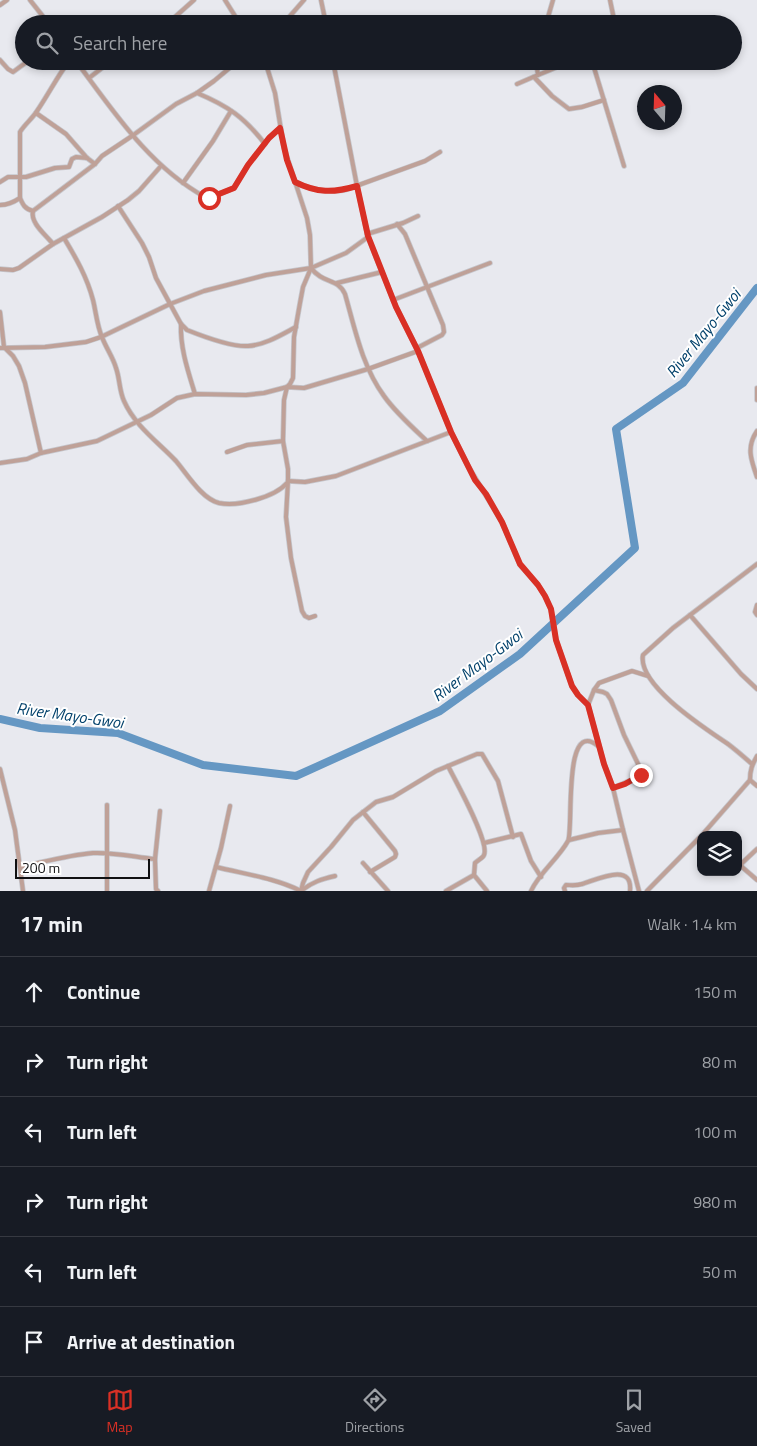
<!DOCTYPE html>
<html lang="en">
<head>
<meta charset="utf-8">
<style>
	:root { --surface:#171b24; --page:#20242c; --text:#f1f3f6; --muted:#9ea1a6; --line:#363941; --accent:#d93025 }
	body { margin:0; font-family:"Titillium Web",sans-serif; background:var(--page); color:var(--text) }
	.controls { position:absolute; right:15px; bottom:15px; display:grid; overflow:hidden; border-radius:10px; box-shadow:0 2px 8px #0003 }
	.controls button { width:45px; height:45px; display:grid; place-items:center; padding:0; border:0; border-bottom:1px solid var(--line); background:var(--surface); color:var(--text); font:25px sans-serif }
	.compass { position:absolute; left:637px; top:85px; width:45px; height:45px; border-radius:50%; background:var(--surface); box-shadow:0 2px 8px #0003; rotate:341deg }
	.scale { position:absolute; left:15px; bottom:12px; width:135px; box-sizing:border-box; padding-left:5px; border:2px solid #101012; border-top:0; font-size:14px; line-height:18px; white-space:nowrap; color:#101012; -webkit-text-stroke:4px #fff; paint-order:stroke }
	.stop { position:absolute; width:15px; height:15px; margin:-11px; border:4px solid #d93025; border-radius:50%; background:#fff }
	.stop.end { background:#d93025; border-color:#fff; box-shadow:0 1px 5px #0008 }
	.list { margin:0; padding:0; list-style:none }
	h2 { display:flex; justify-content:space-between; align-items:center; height:65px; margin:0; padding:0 20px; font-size:21px }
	h2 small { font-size:16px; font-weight:400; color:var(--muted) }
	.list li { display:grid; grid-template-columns:32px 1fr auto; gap:15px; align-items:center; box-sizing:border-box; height:70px; padding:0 20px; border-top:1px solid var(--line) }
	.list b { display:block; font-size:19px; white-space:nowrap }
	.list em { font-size:16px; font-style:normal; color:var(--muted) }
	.icon { flex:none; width:28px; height:28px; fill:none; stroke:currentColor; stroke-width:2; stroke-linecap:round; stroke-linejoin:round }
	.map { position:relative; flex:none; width:757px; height:891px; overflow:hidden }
	.search { position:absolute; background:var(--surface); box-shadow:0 2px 8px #0003; left:15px; right:15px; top:15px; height:55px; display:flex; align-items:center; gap:12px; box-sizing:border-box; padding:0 18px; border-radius:28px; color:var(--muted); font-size:19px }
	.sheet { height:485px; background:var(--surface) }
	nav { display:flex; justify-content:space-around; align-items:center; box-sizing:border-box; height:70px; border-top:1px solid var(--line); background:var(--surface); font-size:14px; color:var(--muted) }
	nav a { display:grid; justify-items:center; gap:2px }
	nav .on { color:var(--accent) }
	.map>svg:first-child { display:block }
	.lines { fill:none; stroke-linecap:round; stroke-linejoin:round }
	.river { stroke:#6597c3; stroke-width:8 }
	.minor-casing { stroke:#c5c6cc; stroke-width:5.5 }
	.minor { stroke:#bfa198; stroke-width:4 }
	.route { stroke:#d93025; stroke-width:6 }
	.labels { text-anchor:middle; stroke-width:4; stroke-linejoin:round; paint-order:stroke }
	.water-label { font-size:16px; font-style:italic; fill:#02416b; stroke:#fff }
</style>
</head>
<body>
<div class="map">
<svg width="757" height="891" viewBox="0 0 757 891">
	<rect width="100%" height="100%" fill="#e8e9ef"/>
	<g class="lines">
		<path class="river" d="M 0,719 L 40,728 L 118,733 L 203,765 L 296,776 L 440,711 L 520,654 L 635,548 L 616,429 L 683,383 L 757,288"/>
		<defs>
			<g id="minor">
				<path d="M 30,0 L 49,24"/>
				<path d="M 225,0 L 240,24"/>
				<path d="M 321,0 L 326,24"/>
				<path d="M 610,0 L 615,24"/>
				<path d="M 0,5 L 7,0"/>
				<path d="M 167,24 L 194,0"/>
				<path d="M 283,24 L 304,0"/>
				<path d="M 546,24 L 553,0"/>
				<path d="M 657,24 L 667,20"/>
				<path d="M 0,60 L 8,69 L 13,72 L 28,61"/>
				<path d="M 76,61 C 114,112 149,166 205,197 L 209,198 L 234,188 L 248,165 L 269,138 L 280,128"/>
				<path d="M 265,61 L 275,93 L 284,148 L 307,218 L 310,235 L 311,268 L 303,287 L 300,303 L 294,337 L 293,378 L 290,384 L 287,387 L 284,400 L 283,441 L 288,469 L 288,481 L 286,517 L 291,558 L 302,611 L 305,616 L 309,618 L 315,616"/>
				<path d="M 333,61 L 357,186 L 368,237 L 396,307 L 418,351 L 451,432 L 468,466 L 502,522 L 520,565 L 538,585 L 545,596 L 551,609 L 556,640 L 572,686 L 578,695 L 588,705 L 604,764 L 613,788 L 623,830 L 639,891"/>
				<path d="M 592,61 L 624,166"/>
				<path d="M 538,75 L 572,61"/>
				<path d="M 534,77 L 552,96 L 569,109 L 582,107 L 604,100"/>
				<path d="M 89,78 L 111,61"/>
				<path d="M 517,84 L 538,75 L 536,61"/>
				<path d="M 197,93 C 228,106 244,117 265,144"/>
				<path d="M 36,113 L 66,134 L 87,158 L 95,164"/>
				<path d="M 0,182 L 8,177 L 26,177 L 55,168 L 69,167 L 72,159 L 76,157 L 87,158"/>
				<path d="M 295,182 C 311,190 326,193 345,190 L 425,161 L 440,152"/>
				<path d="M 183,183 L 213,141 L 231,111"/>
				<path d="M 0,205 C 8,205 14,202 20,198"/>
				<path d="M 118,206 L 142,243 L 149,257 L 156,278 L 181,324 L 187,330 C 202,336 232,347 248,346 C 265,345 281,335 296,327"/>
				<path d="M 33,211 C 25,209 23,205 20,198 L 20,132 C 25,124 32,119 37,111 C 48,95 57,77 69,61"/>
				<path d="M 397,224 L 405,234 L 443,325 L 444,332 L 442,335 L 417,348"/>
				<path d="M 367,234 L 403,223 L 418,216"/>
				<path d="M 64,238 C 76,258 87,277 93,300 C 96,312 97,326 102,337 C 106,348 113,357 116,368 C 120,379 119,390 124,401 C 135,426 158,442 176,461 C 187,474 202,499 219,503 C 238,507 275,497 287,483"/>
				<path d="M 53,244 C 46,235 30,223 33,211 L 95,164 L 102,156 L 132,136 L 176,104 L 197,93 L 214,81 L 238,61"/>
				<path d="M 311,268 C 323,284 338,278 345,294 C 355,329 362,366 384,396 C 396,413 412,427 427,441"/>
				<path d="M 0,269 L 13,270 L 19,268 L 53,244 L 102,217 L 128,200 L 139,191 L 161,166"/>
				<path d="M 337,283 L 382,272"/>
				<path d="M 393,300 L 490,263"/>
				<path d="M 0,312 L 4,347 L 13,356 L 19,366 L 25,383 L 41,453"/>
				<path d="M 181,324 C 180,348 188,371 195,394"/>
				<path d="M 0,348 L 45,347 L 86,342 L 101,337 L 170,304 L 204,291 L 266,275 L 311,268 L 346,253 L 368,237"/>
				<path d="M 757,388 L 757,400"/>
				<path d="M 757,431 C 746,447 751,460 757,477"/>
				<path d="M 227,452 L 247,445 L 283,441"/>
				<path d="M 0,463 L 27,459 L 41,453 L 97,441 L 151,415 L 177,398 L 195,394 L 246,395 L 264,393 L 287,387 L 304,388 L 368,369 L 418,351"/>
				<path d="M 288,481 L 305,482 L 336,476 L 451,432"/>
				<path d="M 757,605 L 755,612 L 757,615"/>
				<path d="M 690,615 L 741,674 L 757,689"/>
				<path d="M 594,690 L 603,692 L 607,694 L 611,700 L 624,735 L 641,770 L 641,775 L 638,777 L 613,788"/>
				<path d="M 588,705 L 594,690 L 599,683 L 632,671 L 648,676"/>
				<path d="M 752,764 C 744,757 736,750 728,744 C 706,729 637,685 643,655 L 673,628 L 757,564"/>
				<path d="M 448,766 C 455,780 490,842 484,855 C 483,858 478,860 475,863 L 474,875 L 487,891"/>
				<path d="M 0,769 L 15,830 L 23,891"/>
				<path d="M 750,780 L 757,786"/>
				<path d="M 107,805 L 107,891"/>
				<path d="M 363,812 L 395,851 L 396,854 L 395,857 L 370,872"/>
				<path d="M 702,835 L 750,780 C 750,770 752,765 757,756"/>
				<path d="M 569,840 L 598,833 L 623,830"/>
				<path d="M 484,843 L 521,834 L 531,861 L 541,877"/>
				<path d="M 757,849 L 741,864 L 742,867 L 757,880"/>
				<path d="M 363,863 L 388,891"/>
				<path d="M 20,867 C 44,862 68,855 93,853 C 114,852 135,857 155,859"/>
				<path d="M 216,867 C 244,874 275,878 301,891"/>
				<path d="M 158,891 L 156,889 L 155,859 L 160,811"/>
				<path d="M 209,891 L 221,848 L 230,806"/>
				<path d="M 301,891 L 303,883 L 308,872 L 331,847 L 353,820 L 376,802 L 393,797 L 436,771 L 477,754 L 482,754 L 498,781 L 513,837"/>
				<path d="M 301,891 C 312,882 322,879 335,876"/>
				<path d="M 446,891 L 474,875"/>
				<path d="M 531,891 C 539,873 558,859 568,841 C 574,830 562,716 598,746"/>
				<path d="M 565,891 L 564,888 L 566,885 C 571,885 576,886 582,884 C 596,880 633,861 630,891"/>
				<path d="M 647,891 L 701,836"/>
			</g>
		</defs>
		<use href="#minor" class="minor-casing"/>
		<use href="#minor" class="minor"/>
	</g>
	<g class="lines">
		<path class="route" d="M 209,198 L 234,188 L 248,165 L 269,138 L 280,128 L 287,160 L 295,182 C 317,193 333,193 357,186 L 368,236 L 396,307 L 418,351 L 451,432 L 475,480 L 486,494 L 502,522 L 520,564 L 538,585 L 545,596 L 551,609 L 556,640 L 572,686 L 578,695 L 588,705 L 604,764 L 613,788 L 625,784 L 641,775"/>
	</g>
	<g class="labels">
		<g class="water-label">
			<text transform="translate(703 333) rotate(-51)" y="6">River Mayo-Gwoi</text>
			<text transform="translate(477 665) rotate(-37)" y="6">River Mayo-Gwoi</text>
			<text transform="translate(70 715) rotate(8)" y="6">River Mayo-Gwoi</text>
		</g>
	</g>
</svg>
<div class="controls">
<button><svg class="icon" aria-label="layers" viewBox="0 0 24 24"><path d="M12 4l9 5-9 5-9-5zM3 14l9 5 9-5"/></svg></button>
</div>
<svg class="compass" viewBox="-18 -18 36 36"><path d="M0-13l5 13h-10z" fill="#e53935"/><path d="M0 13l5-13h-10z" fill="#9ea1a6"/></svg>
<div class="scale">200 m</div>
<div class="stop" style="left:209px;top:198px"></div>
<div class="stop end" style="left:641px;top:775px"></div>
<div class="search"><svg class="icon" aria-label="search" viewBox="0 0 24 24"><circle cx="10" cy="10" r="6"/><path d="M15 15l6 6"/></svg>Search here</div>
</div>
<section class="sheet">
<h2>17 min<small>Walk · 1.4 km</small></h2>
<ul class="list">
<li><svg class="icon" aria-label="ahead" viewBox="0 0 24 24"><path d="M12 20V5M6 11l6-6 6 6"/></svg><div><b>Continue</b></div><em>150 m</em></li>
<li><svg class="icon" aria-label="right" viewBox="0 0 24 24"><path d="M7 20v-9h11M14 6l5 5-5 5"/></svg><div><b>Turn right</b></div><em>80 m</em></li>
<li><svg class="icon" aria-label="left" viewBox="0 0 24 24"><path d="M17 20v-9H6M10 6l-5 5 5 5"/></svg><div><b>Turn left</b></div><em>100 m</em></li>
<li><svg class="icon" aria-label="right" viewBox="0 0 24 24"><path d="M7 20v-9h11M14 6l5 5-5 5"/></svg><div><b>Turn right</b></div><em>980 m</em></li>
<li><svg class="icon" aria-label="left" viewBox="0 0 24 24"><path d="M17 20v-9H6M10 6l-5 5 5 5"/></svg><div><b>Turn left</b></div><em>50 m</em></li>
<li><svg class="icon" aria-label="arrive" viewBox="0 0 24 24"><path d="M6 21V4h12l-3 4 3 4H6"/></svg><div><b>Arrive at destination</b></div></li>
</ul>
</section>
<nav>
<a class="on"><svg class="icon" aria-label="map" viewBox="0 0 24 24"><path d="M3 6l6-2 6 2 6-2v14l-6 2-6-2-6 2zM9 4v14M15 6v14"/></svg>Map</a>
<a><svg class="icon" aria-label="directions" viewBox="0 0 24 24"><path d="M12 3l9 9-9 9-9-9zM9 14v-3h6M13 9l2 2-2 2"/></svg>Directions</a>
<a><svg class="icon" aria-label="saved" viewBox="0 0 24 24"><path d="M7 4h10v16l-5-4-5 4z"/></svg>Saved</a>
</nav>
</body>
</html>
